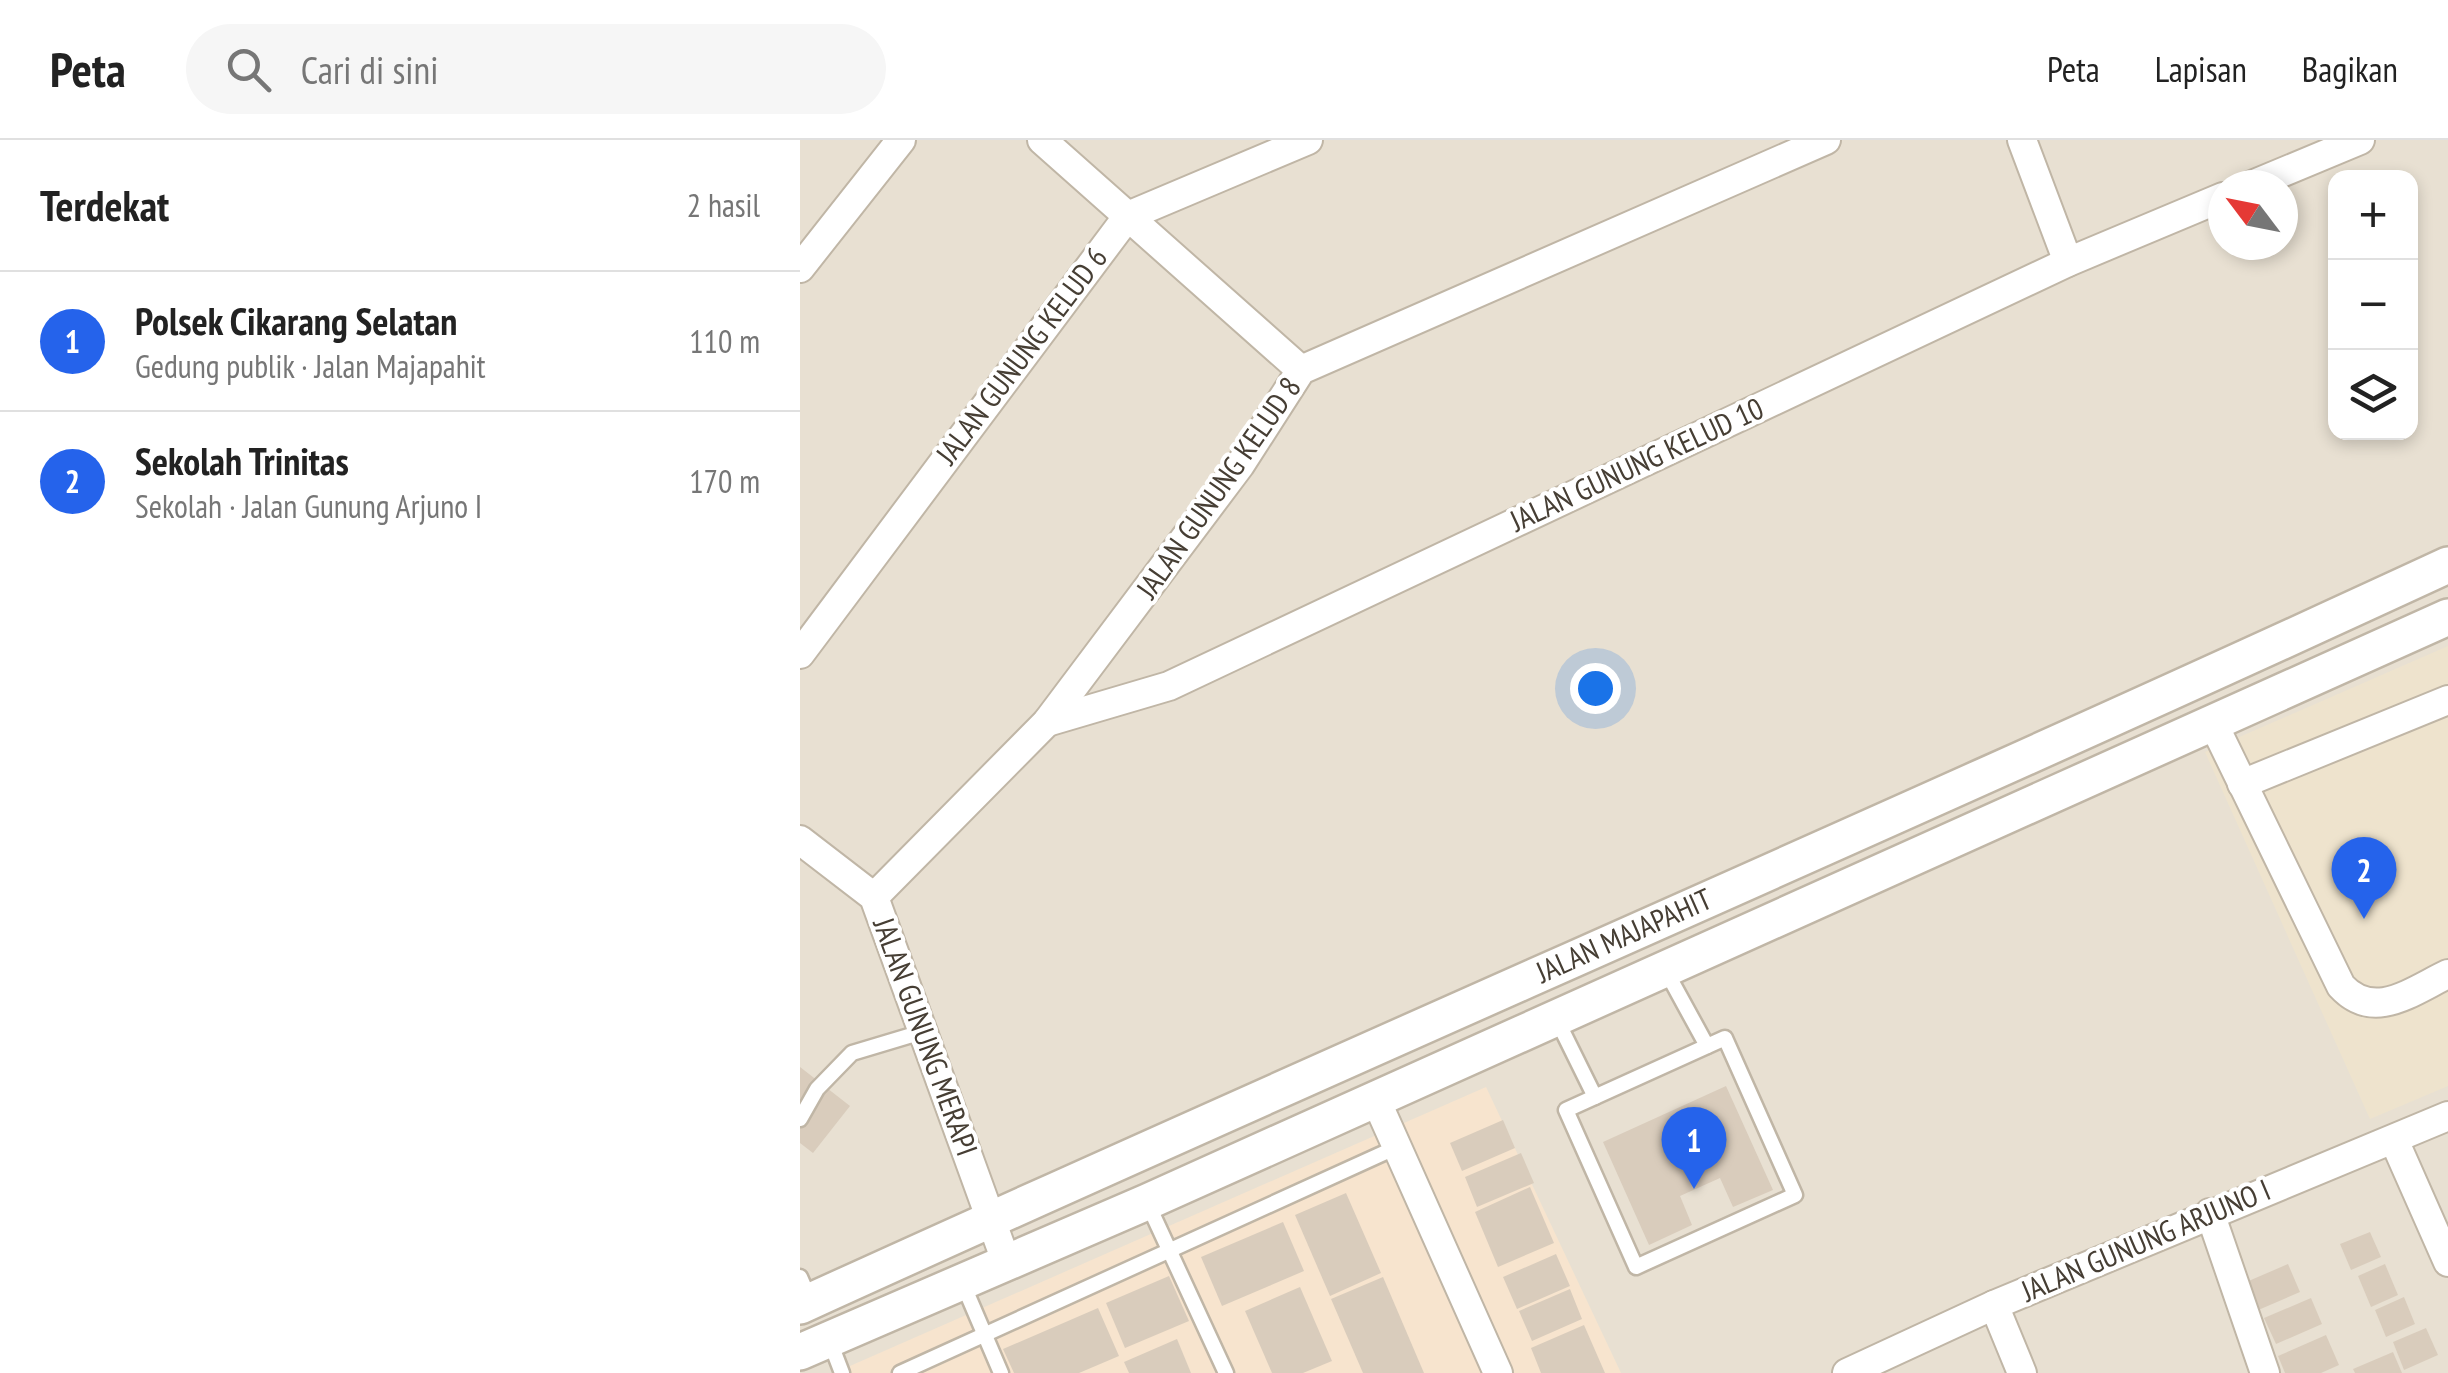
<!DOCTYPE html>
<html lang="id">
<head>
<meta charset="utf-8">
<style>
	:root { --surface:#fff; --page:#f6f6f6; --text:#222; --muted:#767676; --line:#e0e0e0; --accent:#2563eb }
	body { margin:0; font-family:"PT Sans Narrow",sans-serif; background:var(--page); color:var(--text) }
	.controls { position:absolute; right:30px; top:30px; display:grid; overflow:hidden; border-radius:20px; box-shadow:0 5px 15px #0003 }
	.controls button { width:90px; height:90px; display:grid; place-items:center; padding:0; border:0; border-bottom:2px solid var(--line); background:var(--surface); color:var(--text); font:50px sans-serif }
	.compass { position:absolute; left:1408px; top:30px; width:90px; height:90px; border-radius:50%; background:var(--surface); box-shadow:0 5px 15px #0003; rotate:302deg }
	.you { position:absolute; left:795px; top:548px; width:35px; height:35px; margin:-25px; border:8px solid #fff; border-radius:50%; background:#1a73e8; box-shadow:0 0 0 15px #1a73e833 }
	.badge { display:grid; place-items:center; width:65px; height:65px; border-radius:50%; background:var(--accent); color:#fff; font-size:32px; font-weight:700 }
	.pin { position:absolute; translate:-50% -82px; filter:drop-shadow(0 2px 5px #0008) }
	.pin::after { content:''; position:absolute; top:52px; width:35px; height:30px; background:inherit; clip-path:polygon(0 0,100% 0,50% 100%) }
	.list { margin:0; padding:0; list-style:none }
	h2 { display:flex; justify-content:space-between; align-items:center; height:130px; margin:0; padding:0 40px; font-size:42px }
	h2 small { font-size:32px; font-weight:400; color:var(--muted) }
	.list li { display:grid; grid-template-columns:65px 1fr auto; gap:30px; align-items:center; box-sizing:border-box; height:140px; padding:0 40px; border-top:2px solid var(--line) }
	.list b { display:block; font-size:38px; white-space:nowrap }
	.list p { margin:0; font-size:32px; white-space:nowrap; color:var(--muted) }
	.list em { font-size:32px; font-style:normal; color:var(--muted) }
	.icon { flex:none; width:55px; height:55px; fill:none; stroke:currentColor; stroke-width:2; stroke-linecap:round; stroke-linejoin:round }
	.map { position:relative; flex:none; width:1648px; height:1233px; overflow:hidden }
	header { display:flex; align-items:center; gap:60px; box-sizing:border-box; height:140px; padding:0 50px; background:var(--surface); border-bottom:2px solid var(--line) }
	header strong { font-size:48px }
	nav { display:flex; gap:55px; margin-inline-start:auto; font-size:35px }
	.search { width:700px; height:90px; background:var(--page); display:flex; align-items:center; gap:25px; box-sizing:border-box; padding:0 35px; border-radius:55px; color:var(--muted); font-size:38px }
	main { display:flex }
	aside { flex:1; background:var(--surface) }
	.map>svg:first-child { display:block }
	.residential { fill:#e8e0d2; fill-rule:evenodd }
	.commercial { fill:#f7e4ce }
	.education { fill:#eee3cd }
	.building { fill:#d9ccbc }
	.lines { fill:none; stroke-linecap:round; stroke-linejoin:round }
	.service-casing { stroke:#c0b6a6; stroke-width:19 }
	.minor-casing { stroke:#c0b6a6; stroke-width:32 }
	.tertiary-casing { stroke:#c0b6a6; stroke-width:40 }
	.service { stroke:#fff; stroke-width:14 }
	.minor { stroke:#fff; stroke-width:28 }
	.tertiary { stroke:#fff; stroke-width:35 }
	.labels { text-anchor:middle; stroke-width:8; stroke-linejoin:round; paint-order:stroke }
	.street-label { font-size:30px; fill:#463e34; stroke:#fff }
</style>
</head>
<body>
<header>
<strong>Peta</strong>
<div class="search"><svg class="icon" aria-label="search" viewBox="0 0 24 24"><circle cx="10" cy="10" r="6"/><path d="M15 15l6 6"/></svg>Cari di sini</div>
<nav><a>Peta</a><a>Lapisan</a><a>Bagikan</a></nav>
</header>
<main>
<aside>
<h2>Terdekat<small>2 hasil</small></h2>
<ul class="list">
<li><span class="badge">1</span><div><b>Polsek Cikarang Selatan</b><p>Gedung publik · Jalan Majapahit</p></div><em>110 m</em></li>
<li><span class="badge">2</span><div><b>Sekolah Trinitas</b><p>Sekolah · Jalan Gunung Arjuno I</p></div><em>170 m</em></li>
</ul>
</aside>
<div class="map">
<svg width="1648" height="1233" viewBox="0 0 1648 1233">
	<rect width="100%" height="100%" fill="#f4eee4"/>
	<path class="residential" d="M 0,0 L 1648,0 L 1648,1233 L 0,1233 ZM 1536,38 L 1610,38 L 1610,292 L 1536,292 ZM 1423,45 L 1483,45 L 1483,105 L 1423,105 Z"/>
	<path class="commercial" d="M 686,947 L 821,1233 L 34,1233 Z"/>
	<path class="education" d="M 1648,506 L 1648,946 L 1570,979 L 1405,612 Z"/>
	<g class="building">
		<path d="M 0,927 L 50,966 L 13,1013 L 0,1003 Z"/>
		<path d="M 926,946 L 973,1050 L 933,1067 L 920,1038 L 880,1056 L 892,1085 L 849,1105 L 803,1002 Z"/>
		<path d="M 703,980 L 715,1008 L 662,1031 L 650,1003 Z"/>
		<path d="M 721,1013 L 734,1043 L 677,1067 L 665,1037 Z"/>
		<path d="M 730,1047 L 754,1103 L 698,1127 L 675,1072 Z"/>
		<path d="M 546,1053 L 581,1133 L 530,1156 L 495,1075 Z"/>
		<path d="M 483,1082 L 504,1131 L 422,1166 L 401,1117 Z"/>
		<path d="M 1570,1092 L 1581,1117 L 1551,1130 L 1540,1104 Z"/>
		<path d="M 756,1114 L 770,1146 L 717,1169 L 703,1137 Z"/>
		<path d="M 1488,1124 L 1500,1152 L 1456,1171 L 1444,1143 Z"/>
		<path d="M 1585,1124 L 1598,1155 L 1571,1167 L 1558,1136 Z"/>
		<path d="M 369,1136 L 389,1181 L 325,1208 L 306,1163 Z"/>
		<path d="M 583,1137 L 624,1233 L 563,1233 L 531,1159 Z"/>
		<path d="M 500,1147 L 532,1221 L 503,1233 L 472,1233 L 445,1171 Z"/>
		<path d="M 770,1149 L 782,1179 L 732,1201 L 719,1171 Z"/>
		<path d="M 1604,1157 L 1615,1184 L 1586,1197 L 1575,1170 Z"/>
		<path d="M 1511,1158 L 1522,1184 L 1476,1204 L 1464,1178 Z"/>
		<path d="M 298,1168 L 319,1216 L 279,1233 L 214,1233 L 203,1209 Z"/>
		<path d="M 784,1185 L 805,1233 L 741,1233 L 731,1208 Z"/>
		<path d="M 1626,1188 L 1638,1215 L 1604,1230 L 1593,1202 Z"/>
		<path d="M 1526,1195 L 1539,1225 L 1521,1233 L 1485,1233 L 1478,1216 Z"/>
		<path d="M 377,1199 L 391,1233 L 329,1233 L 324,1222 Z"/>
		<path d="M 1593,1212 L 1602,1233 L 1555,1233 L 1553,1229 Z"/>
	</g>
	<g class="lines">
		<defs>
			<g id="service">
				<path d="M 866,831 L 907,906"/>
				<path d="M 757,880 L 795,957"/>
				<path d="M 925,898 L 995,1055 L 836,1127 L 766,970 Z"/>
				<path d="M 0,979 L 17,949 L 52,913 L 122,892"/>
				<path d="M 347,1062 L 426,1233"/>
				<path d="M 0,1137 L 10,1160"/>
				<path d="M 163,1144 L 201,1233"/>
				<path d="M 29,1199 L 42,1233"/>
				<path d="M 100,1233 L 597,1007"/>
			</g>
			<g id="minor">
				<path d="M 242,0 L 501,230"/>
				<path d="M 1222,0 L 1268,122"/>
				<path d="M 1452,45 L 1560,0"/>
				<path d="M 0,128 L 101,0"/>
				<path d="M 0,514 L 328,76 L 508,0"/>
				<path d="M 247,582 L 369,546 L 1268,122 L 1423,57"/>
				<path d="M 1413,583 L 1541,846 C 1574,882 1612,851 1648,834"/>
				<path d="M 1442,644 L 1648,560"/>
				<path d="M 0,700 L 74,757 L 207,1124"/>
				<path d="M 74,757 L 247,582 L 440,325 L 501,230 L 1026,0"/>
				<path d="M 576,960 L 698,1233"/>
				<path d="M 1594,1000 L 1648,1122"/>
				<path d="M 1410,1073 L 1465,1233"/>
				<path d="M 1194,1165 L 1222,1233"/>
				<path d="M 1047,1233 L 1194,1165 L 1648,976"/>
			</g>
			<g id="tertiary">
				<path d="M 0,1166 C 548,916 1101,678 1648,425"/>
				<path d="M 0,1212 L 347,1062 L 1648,477"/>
			</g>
		</defs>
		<use href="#service" class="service-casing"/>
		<use href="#minor" class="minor-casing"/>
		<use href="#tertiary" class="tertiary-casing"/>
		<use href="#service" class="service"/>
		<use href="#minor" class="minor"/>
		<use href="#tertiary" class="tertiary"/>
	</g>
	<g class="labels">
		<g class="street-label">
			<text transform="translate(222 216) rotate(-53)" y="10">JALAN GUNUNG KELUD 6</text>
			<text transform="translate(837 325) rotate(-25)" y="10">JALAN GUNUNG KELUD 10</text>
			<text transform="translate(419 348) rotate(-55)" y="10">JALAN GUNUNG KELUD 8</text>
			<text transform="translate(824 796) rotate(-24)" y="10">JALAN MAJAPAHIT</text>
			<text transform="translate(125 897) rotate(70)" y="10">JALAN GUNUNG MERAPI</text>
			<text transform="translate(1346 1101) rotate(-23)" y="10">JALAN GUNUNG ARJUNO I</text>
		</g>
	</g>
</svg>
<div class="controls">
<button>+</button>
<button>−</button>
<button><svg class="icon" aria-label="layers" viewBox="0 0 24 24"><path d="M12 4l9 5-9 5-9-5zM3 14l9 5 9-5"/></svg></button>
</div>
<svg class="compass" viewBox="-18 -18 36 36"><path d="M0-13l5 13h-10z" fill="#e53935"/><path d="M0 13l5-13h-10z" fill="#767676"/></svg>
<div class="you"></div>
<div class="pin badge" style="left:894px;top:1049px">1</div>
<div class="pin badge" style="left:1564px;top:779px">2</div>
</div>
</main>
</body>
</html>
